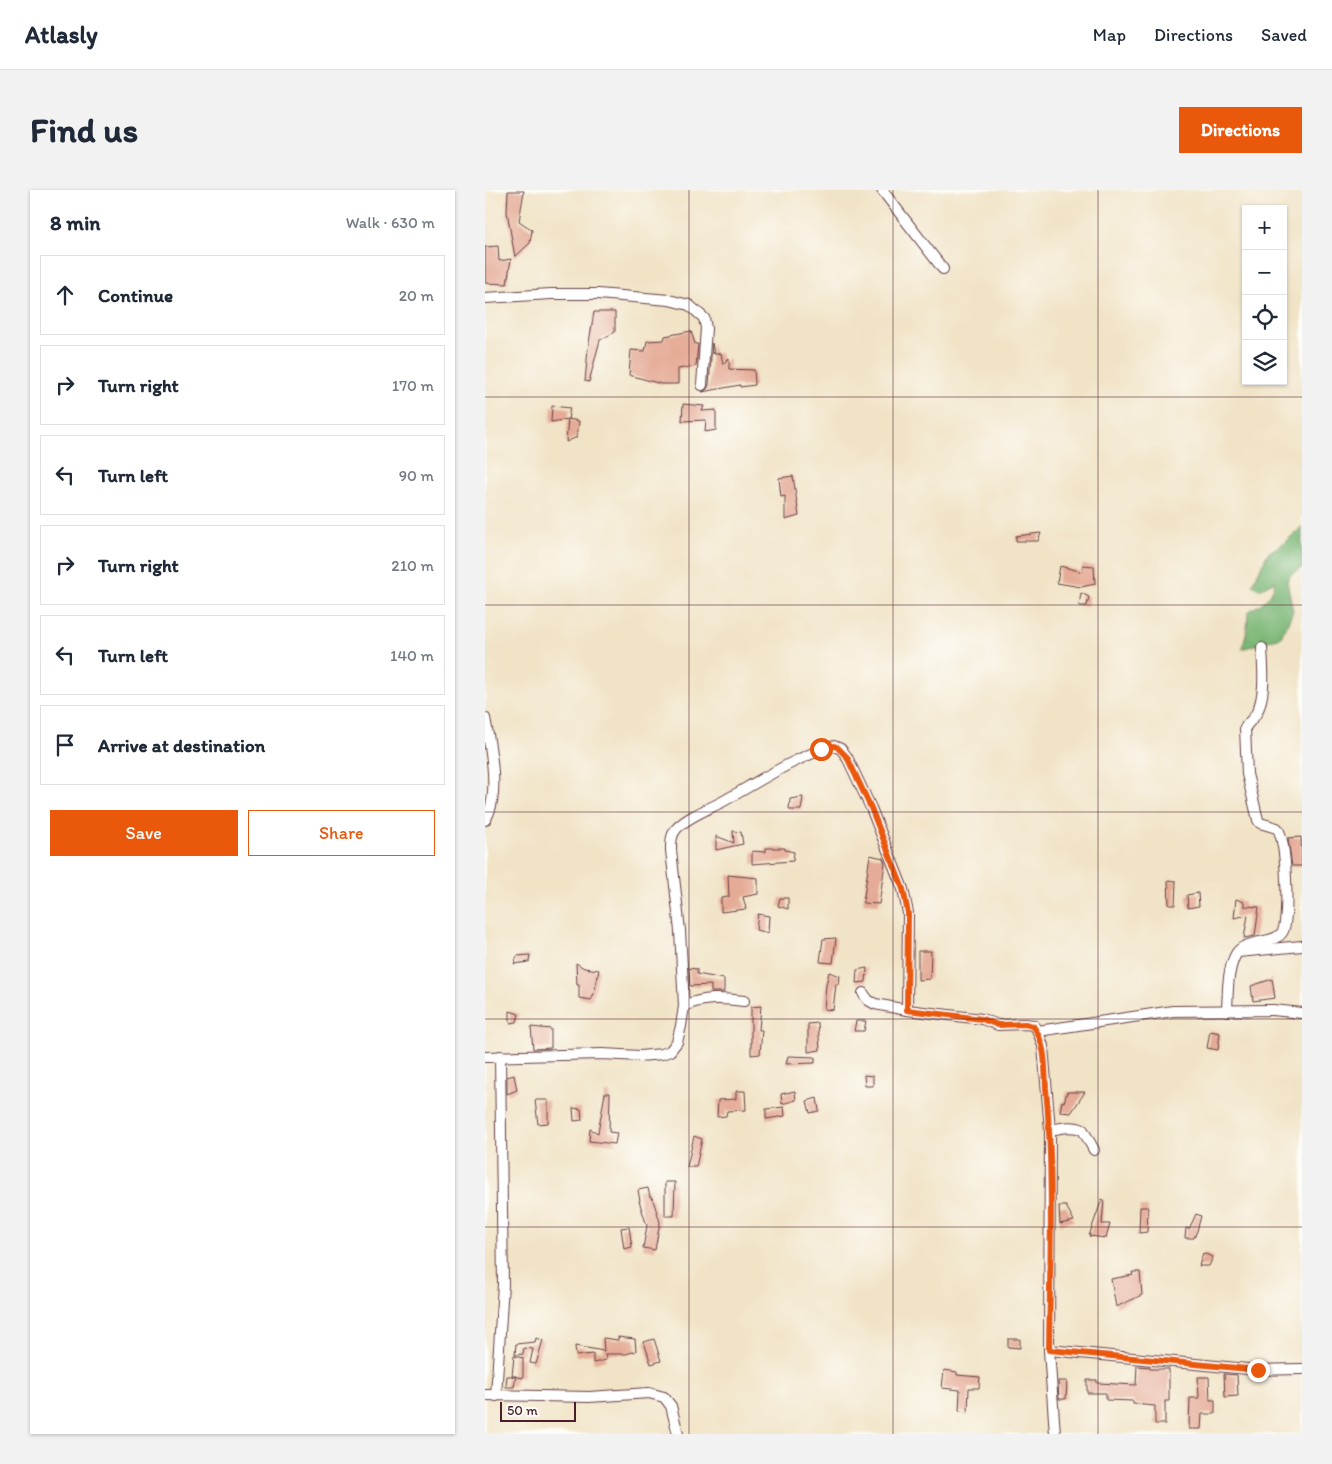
<!DOCTYPE html>
<html lang="en">
<head>
<meta charset="utf-8">
<style>
	:root { --surface:#fff; --page:#f2f2f3; --text:#1f2937; --muted:#747a83; --line:#e0e1e3; --accent:#ea580c }
	body { margin:0; font-family:Itim,sans-serif; background:var(--page); color:var(--text) }
	.controls { position:absolute; right:15px; top:15px; display:grid; overflow:hidden; border-radius:0px; box-shadow:0 1px 4px #0004 }
	.controls button { width:45px; height:45px; display:grid; place-items:center; padding:0; border:0; border-bottom:1px solid var(--line); background:var(--surface); color:var(--text); font:25px sans-serif }
	.scale { position:absolute; left:15px; bottom:12px; width:76px; box-sizing:border-box; padding-left:5px; border:2px solid #4a1f2b; border-top:0; font-size:14px; line-height:18px; white-space:nowrap; color:#4a1f2b; -webkit-text-stroke:4px #fdfcf7; paint-order:stroke }
	.stop { position:absolute; width:15px; height:15px; margin:-11px; border:4px solid #ea580c; border-radius:50%; background:#fff }
	.stop.end { background:#ea580c; border-color:#fff; box-shadow:0 1px 5px #0008 }
	.list { margin:0; padding:0; list-style:none }
	h2 { display:flex; justify-content:space-between; align-items:center; height:65px; margin:0; padding:0 20px; font-size:21px }
	h2 small { font-size:16px; font-weight:400; color:var(--muted) }
	.list li { display:grid; grid-template-columns:32px 1fr auto; gap:15px; align-items:center; box-sizing:border-box; height:80px; margin:0 10px 10px; padding:0 10px; border:1px solid var(--line); border-radius:0px }
	.list b { display:block; font-size:19px; white-space:nowrap }
	.list em { font-size:16px; font-style:normal; color:var(--muted) }
	.actions { display:flex; gap:10px; padding:15px 20px }
	.actions a { flex:1; padding:11px 0; border:1px solid var(--accent); border-radius:0px; text-align:center; font-size:18px; color:var(--accent) }
	.actions .main { background:var(--accent); color:#fff }
	.icon { flex:none; width:28px; height:28px; fill:none; stroke:currentColor; stroke-width:2; stroke-linecap:round; stroke-linejoin:round }
	.map { position:relative; flex:none; width:817px; height:1244px; overflow:hidden; border-radius:0px }
	header { display:flex; align-items:center; gap:30px; box-sizing:border-box; height:70px; padding:0 25px; background:var(--surface); border-bottom:1px solid var(--line) }
	header strong { font-size:24px }
	nav { display:flex; gap:28px; margin-inline-start:auto; font-size:18px }
	.intro { display:flex; align-items:center; justify-content:space-between; box-sizing:border-box; height:120px; padding:0 30px }
	h1 { margin:0; font-size:35px }
	.button { padding:12px 22px; border-radius:0px; background:var(--accent); color:#fff; font-size:18px; font-weight:700 }
	main { display:flex; gap:30px; padding:0 30px }
	aside { flex:1; background:var(--surface); border-radius:0px; box-shadow:0 1px 4px #0004 }
	.map>svg:first-child { display:block }
	.forest { fill:#7ab674; stroke:#626a50 }
	.building { fill:#e5ab96 }
	.lines { fill:none; stroke-linecap:round; stroke-linejoin:round }
	.minor-casing { stroke:#633c42; stroke-width:12 }
	.minor { stroke:#fff; stroke-width:10 }
	.route { stroke:#ea580c; stroke-width:6 }
	.grid { fill:none; stroke:#4a1f2b; stroke-width:1; stroke-opacity:0.55 }
</style>
</head>
<body>
<header>
<strong>Atlasly</strong>
<nav><a>Map</a><a>Directions</a><a>Saved</a></nav>
</header>
<div class="intro"><h1>Find us</h1><a class="button">Directions</a></div>
<main>
<aside>
<h2>8 min<small>Walk · 630 m</small></h2>
<ul class="list">
<li><svg class="icon" aria-label="ahead" viewBox="0 0 24 24"><path d="M12 20V5M6 11l6-6 6 6"/></svg><div><b>Continue</b></div><em>20 m</em></li>
<li><svg class="icon" aria-label="right" viewBox="0 0 24 24"><path d="M7 20v-9h11M14 6l5 5-5 5"/></svg><div><b>Turn right</b></div><em>170 m</em></li>
<li><svg class="icon" aria-label="left" viewBox="0 0 24 24"><path d="M17 20v-9H6M10 6l-5 5 5 5"/></svg><div><b>Turn left</b></div><em>90 m</em></li>
<li><svg class="icon" aria-label="right" viewBox="0 0 24 24"><path d="M7 20v-9h11M14 6l5 5-5 5"/></svg><div><b>Turn right</b></div><em>210 m</em></li>
<li><svg class="icon" aria-label="left" viewBox="0 0 24 24"><path d="M17 20v-9H6M10 6l-5 5 5 5"/></svg><div><b>Turn left</b></div><em>140 m</em></li>
<li><svg class="icon" aria-label="arrive" viewBox="0 0 24 24"><path d="M6 21V4h12l-3 4 3 4H6"/></svg><div><b>Arrive at destination</b></div></li>
</ul>
<div class="actions"><a class="main">Save</a><a>Share</a></div>
</aside>
<div class="map">
<svg width="817" height="1244" viewBox="0 0 817 1244">
	<rect width="100%" height="100%" fill="#fdfcf7"/>
	<filter id="ink" filterUnits="userSpaceOnUse"><feTurbulence type="fractalNoise" baseFrequency=".02" numOctaves="2"/><feDisplacementMap in="SourceGraphic" scale="10" xChannelSelector="R" yChannelSelector="G"/><feConvolveMatrix kernelMatrix="1 2 1 2 8 2 1 2 1" color-interpolation-filters="sRGB"/></filter>
	<filter id="wash" filterUnits="userSpaceOnUse"><feTurbulence type="fractalNoise" baseFrequency=".0096" numOctaves="4" result="noise"/><feDisplacementMap in="SourceGraphic" scale="20" xChannelSelector="R" yChannelSelector="G"/><feGaussianBlur stdDeviation="1.12" result="paint"/><feColorMatrix in="noise" values="0 0 0 0 0 0 0 0 0 0 0 0 0 0 0 0 0 1.4 0 .05"/><feComposite in="paint" operator="in"/></filter>
	<g filter="url(#wash)">
		<rect width="100%" height="100%" fill="#f1e3c6"/>
		<path class="forest" d="M 817,337 L 817,379 L 807,383 L 802,391 L 808,421 L 796,447 L 757,459 L 762,440 L 763,422 C 777,413 787,409 790,391 L 775,399 L 767,395 L 783,363 L 799,353 Z"/>
		<g id="blocks">
			<g class="building">
				<path d="M 23,1 L 39,1 L 34,31 L 47,40 L 45,53 L 30,67 L 22,22 Z"/>
				<path d="M 13,56 L 14,71 L 26,69 L 22,94 L 0,93 L 0,57 Z"/>
				<path d="M 109,122 L 130,122 L 130,142 L 115,150 L 104,192 L 100,191 L 103,159 Z"/>
				<path d="M 206,141 L 210,154 L 213,154 L 211,176 L 193,179 L 193,194 L 176,194 L 144,185 L 146,160 L 160,161 L 162,151 L 179,150 L 180,146 Z"/>
				<path d="M 227,153 L 229,164 L 236,163 L 238,174 L 244,168 L 244,179 L 269,180 L 270,195 L 255,197 L 255,195 L 217,202 L 222,199 L 224,195 Z"/>
				<path d="M 198,214 L 219,216 L 217,221 L 231,220 L 231,240 L 220,242 L 221,230 L 197,231 Z"/>
				<path d="M 67,216 L 85,218 L 83,229 L 66,232 Z"/>
				<path d="M 83,229 L 94,231 L 92,247 L 81,252 Z"/>
				<path d="M 308,286 L 314,326 L 300,330 L 300,306 L 296,307 L 294,288 Z"/>
				<path d="M 556,343 L 553,351 L 531,351 L 531,346 Z"/>
				<path d="M 597,375 L 609,376 L 610,394 L 596,397 L 572,393 L 575,376 L 598,382 Z"/>
				<path d="M 596,403 L 604,407 L 602,416 L 594,416 Z"/>
				<path d="M 318,607 L 316,620 L 304,620 L 305,609 Z"/>
				<path d="M 248,641 L 256,642 L 258,654 L 231,660 L 231,646 L 249,653 Z"/>
				<path d="M 816,647 L 817,676 L 807,676 L 803,648 Z"/>
				<path d="M 281,658 L 300,658 L 300,660 L 309,662 L 308,671 L 267,674 L 267,661 L 281,662 Z"/>
				<path d="M 385,665 L 398,668 L 400,673 L 394,714 L 378,713 Z"/>
				<path d="M 243,685 L 273,688 L 273,704 L 258,707 L 261,719 L 236,722 L 236,708 L 244,707 Z"/>
				<path d="M 683,690 L 691,691 L 690,715 L 684,715 Z"/>
				<path d="M 713,703 L 714,716 L 703,718 L 702,705 Z"/>
				<path d="M 295,708 L 303,708 L 303,719 L 293,716 Z"/>
				<path d="M 751,709 L 759,712 L 759,716 L 774,717 L 770,746 L 759,748 L 763,725 L 749,728 Z"/>
				<path d="M 273,724 L 284,726 L 283,743 L 271,740 Z"/>
				<path d="M 351,748 L 348,773 L 335,772 L 338,749 Z"/>
				<path d="M 433,761 L 446,761 L 445,789 L 433,790 Z"/>
				<path d="M 45,765 L 44,772 L 29,774 L 32,766 Z"/>
				<path d="M 91,773 L 99,778 L 114,780 L 109,804 L 106,810 L 94,808 L 94,795 L 92,795 Z"/>
				<path d="M 204,778 L 212,779 L 212,784 L 239,789 L 239,802 L 226,802 L 226,795 L 205,796 Z"/>
				<path d="M 382,778 L 381,792 L 371,793 L 372,780 Z"/>
				<path d="M 344,782 L 355,786 L 354,794 L 351,794 L 348,820 L 339,819 L 341,795 Z"/>
				<path d="M 787,789 L 790,808 L 768,811 L 766,796 Z"/>
				<path d="M 276,816 L 274,840 L 277,840 L 275,864 L 266,865 L 266,817 Z"/>
				<path d="M 25,821 L 34,824 L 32,832 L 25,833 Z"/>
				<path d="M 371,831 L 381,831 L 379,841 L 369,841 Z"/>
				<path d="M 333,833 L 335,860 L 323,862 L 323,834 Z"/>
				<path d="M 46,837 L 66,839 L 66,858 L 48,859 Z"/>
				<path d="M 725,841 L 735,843 L 733,860 L 722,858 Z"/>
				<path d="M 303,866 L 330,867 L 330,873 L 301,874 Z"/>
				<path d="M 29,885 L 32,900 L 22,904 L 22,887 Z"/>
				<path d="M 379,885 L 388,886 L 388,896 L 380,896 Z"/>
				<path d="M 251,901 L 260,901 L 261,920 L 242,921 L 241,926 L 232,927 L 233,910 L 251,909 Z"/>
				<path d="M 310,901 L 311,910 L 297,914 L 296,904 Z"/>
				<path d="M 582,902 L 600,902 L 586,923 L 575,922 L 577,911 L 579,912 Z"/>
				<path d="M 120,903 L 125,903 L 124,942 L 132,943 L 130,954 L 104,951 L 105,939 L 113,943 Z"/>
				<path d="M 332,908 L 334,921 L 325,923 L 322,911 Z"/>
				<path d="M 50,910 L 63,910 L 63,933 L 53,934 Z"/>
				<path d="M 299,917 L 300,926 L 281,929 L 281,919 Z"/>
				<path d="M 88,918 L 96,919 L 97,930 L 89,931 Z"/>
				<path d="M 209,946 L 217,949 L 211,977 L 202,977 Z"/>
				<path d="M 180,992 L 190,992 L 189,1026 L 180,1026 Z"/>
				<path d="M 163,998 L 165,1007 L 167,1007 L 175,1032 L 170,1060 L 158,1058 L 162,1036 L 154,1011 L 155,1011 L 153,1000 Z"/>
				<path d="M 617,1009 L 619,1010 L 617,1034 L 625,1034 L 621,1048 L 604,1046 Z"/>
				<path d="M 574,1016 L 581,1016 L 589,1031 L 575,1034 Z"/>
				<path d="M 655,1017 L 663,1017 L 662,1042 L 654,1043 Z"/>
				<path d="M 711,1024 L 716,1026 L 712,1041 L 709,1048 L 700,1048 L 701,1038 L 704,1039 Z"/>
				<path d="M 144,1037 L 147,1057 L 139,1059 L 136,1038 Z"/>
				<path d="M 718,1063 L 728,1067 L 724,1076 L 714,1076 Z"/>
				<path d="M 647,1082 L 655,1082 L 657,1105 L 631,1117 L 626,1089 L 648,1085 Z"/>
				<path d="M 133,1147 L 150,1149 L 151,1161 L 141,1164 L 120,1164 L 121,1170 L 108,1173 L 108,1164 L 91,1166 L 90,1156 L 119,1161 L 118,1148 L 133,1150 Z"/>
				<path d="M 51,1148 L 58,1150 L 51,1174 L 45,1173 L 48,1159 L 39,1158 L 38,1164 L 30,1165 L 31,1154 L 50,1152 Z"/>
				<path d="M 169,1149 L 176,1171 L 166,1174 L 159,1152 Z"/>
				<path d="M 523,1149 L 535,1149 L 535,1158 L 523,1157 Z"/>
				<path d="M 29,1166 L 38,1168 L 38,1188 L 27,1186 Z"/>
				<path d="M 652,1176 L 665,1177 L 665,1179 L 684,1179 L 684,1211 L 680,1211 L 680,1234 L 670,1234 L 670,1216 L 648,1214 L 648,1211 L 621,1210 L 621,1203 L 602,1203 L 602,1190 L 612,1190 L 612,1193 L 651,1195 Z"/>
				<path d="M 459,1180 L 472,1182 L 472,1185 L 495,1187 L 494,1198 L 484,1198 L 483,1222 L 474,1221 L 475,1200 L 457,1198 Z"/>
				<path d="M 739,1184 L 752,1185 L 753,1206 L 740,1207 Z"/>
				<path d="M 22,1186 L 31,1186 L 29,1197 L 21,1197 Z"/>
				<path d="M 713,1187 L 724,1187 L 725,1210 L 730,1210 L 730,1224 L 717,1224 L 716,1239 L 704,1239 L 705,1208 L 714,1208 Z"/>
				<path d="M 573,1191 L 582,1191 L 581,1209 L 574,1209 Z"/>
			</g>
		</g>
	</g>
	<g filter="url(#ink)">
		<use href="#blocks" fill-opacity="0" stroke="#633c42" stroke-width="1"/>
		<g class="lines">
			<defs>
				<g id="minor">
					<path d="M 397,0 L 458,79"/>
					<path d="M 0,108 L 66,104 L 113,104 L 184,110 L 204,115 L 219,128 L 221,138 L 217,195"/>
					<path d="M 0,528 C 5,555 16,607 0,630"/>
					<path d="M 753,762 L 817,756"/>
					<path d="M 378,803 L 383,810 L 390,814 L 422,820 L 497,829 L 513,835 L 540,834 L 549,835 L 553,841 L 558,856 L 565,940 L 564,1160 L 570,1244"/>
					<path d="M 199,816 C 219,807 238,808 259,811"/>
					<path d="M 742,821 C 743,802 742,780 751,764 C 760,748 792,755 798,741 C 804,727 802,649 792,638 L 775,633 L 773,630 L 762,584 L 760,538 C 763,532 769,529 772,522 C 781,504 778,478 777,458"/>
					<path d="M 553,841 L 688,821 L 788,820 L 817,823"/>
					<path d="M 0,867 L 117,864 L 155,866 L 177,864 L 185,861 L 192,852 L 196,836 L 199,816 L 195,741 L 186,660 C 186,652 186,644 192,638 C 203,627 221,620 235,613 C 268,595 313,565 349,556 L 356,559 L 362,567 L 386,618 L 418,699 L 423,723 L 422,820"/>
					<path d="M 565,940 C 576,938 588,935 598,940 L 609,960"/>
					<path d="M 564,1160 L 773,1180 L 817,1179"/>
					<path d="M 0,1205 L 104,1207 L 164,1203 L 179,1207 L 186,1216 L 193,1244"/>
					<path d="M 11,1206 L 18,1094 L 15,866"/>
				</g>
			</defs>
			<use href="#minor" class="minor-casing"/>
			<use href="#minor" class="minor"/>
		</g>
	</g>
	<g class="lines" filter="url(#ink)">
		<path class="route" d="M 336,559 L 349,556 L 352,557 L 362,567 L 386,618 L 418,699 L 423,723 L 422,820 L 497,829 L 513,835 L 540,834 L 548,836 C 561,853 560,877 561,898 C 569,985 565,1073 564,1160 L 773,1180"/>
	</g>
	<path class="grid" d="M 204,0 L 204,1244M 408,0 L 408,1244M 613,0 L 613,1244M 0,207 L 817,207M 0,415 L 817,415M 0,622 L 817,622M 0,829 L 817,829M 0,1037 L 817,1037"/>
</svg>
<div class="controls">
<button>+</button>
<button>−</button>
<button><svg class="icon" aria-label="locate" viewBox="0 0 24 24"><circle cx="12" cy="12" r="6"/><path d="M12 2v4M12 18v4M2 12h4M18 12h4"/></svg></button>
<button><svg class="icon" aria-label="layers" viewBox="0 0 24 24"><path d="M12 4l9 5-9 5-9-5zM3 14l9 5 9-5"/></svg></button>
</div>
<div class="scale">50 m</div>
<div class="stop" style="left:336px;top:559px"></div>
<div class="stop end" style="left:773px;top:1180px"></div>
</div>
</main>
</body>
</html>
